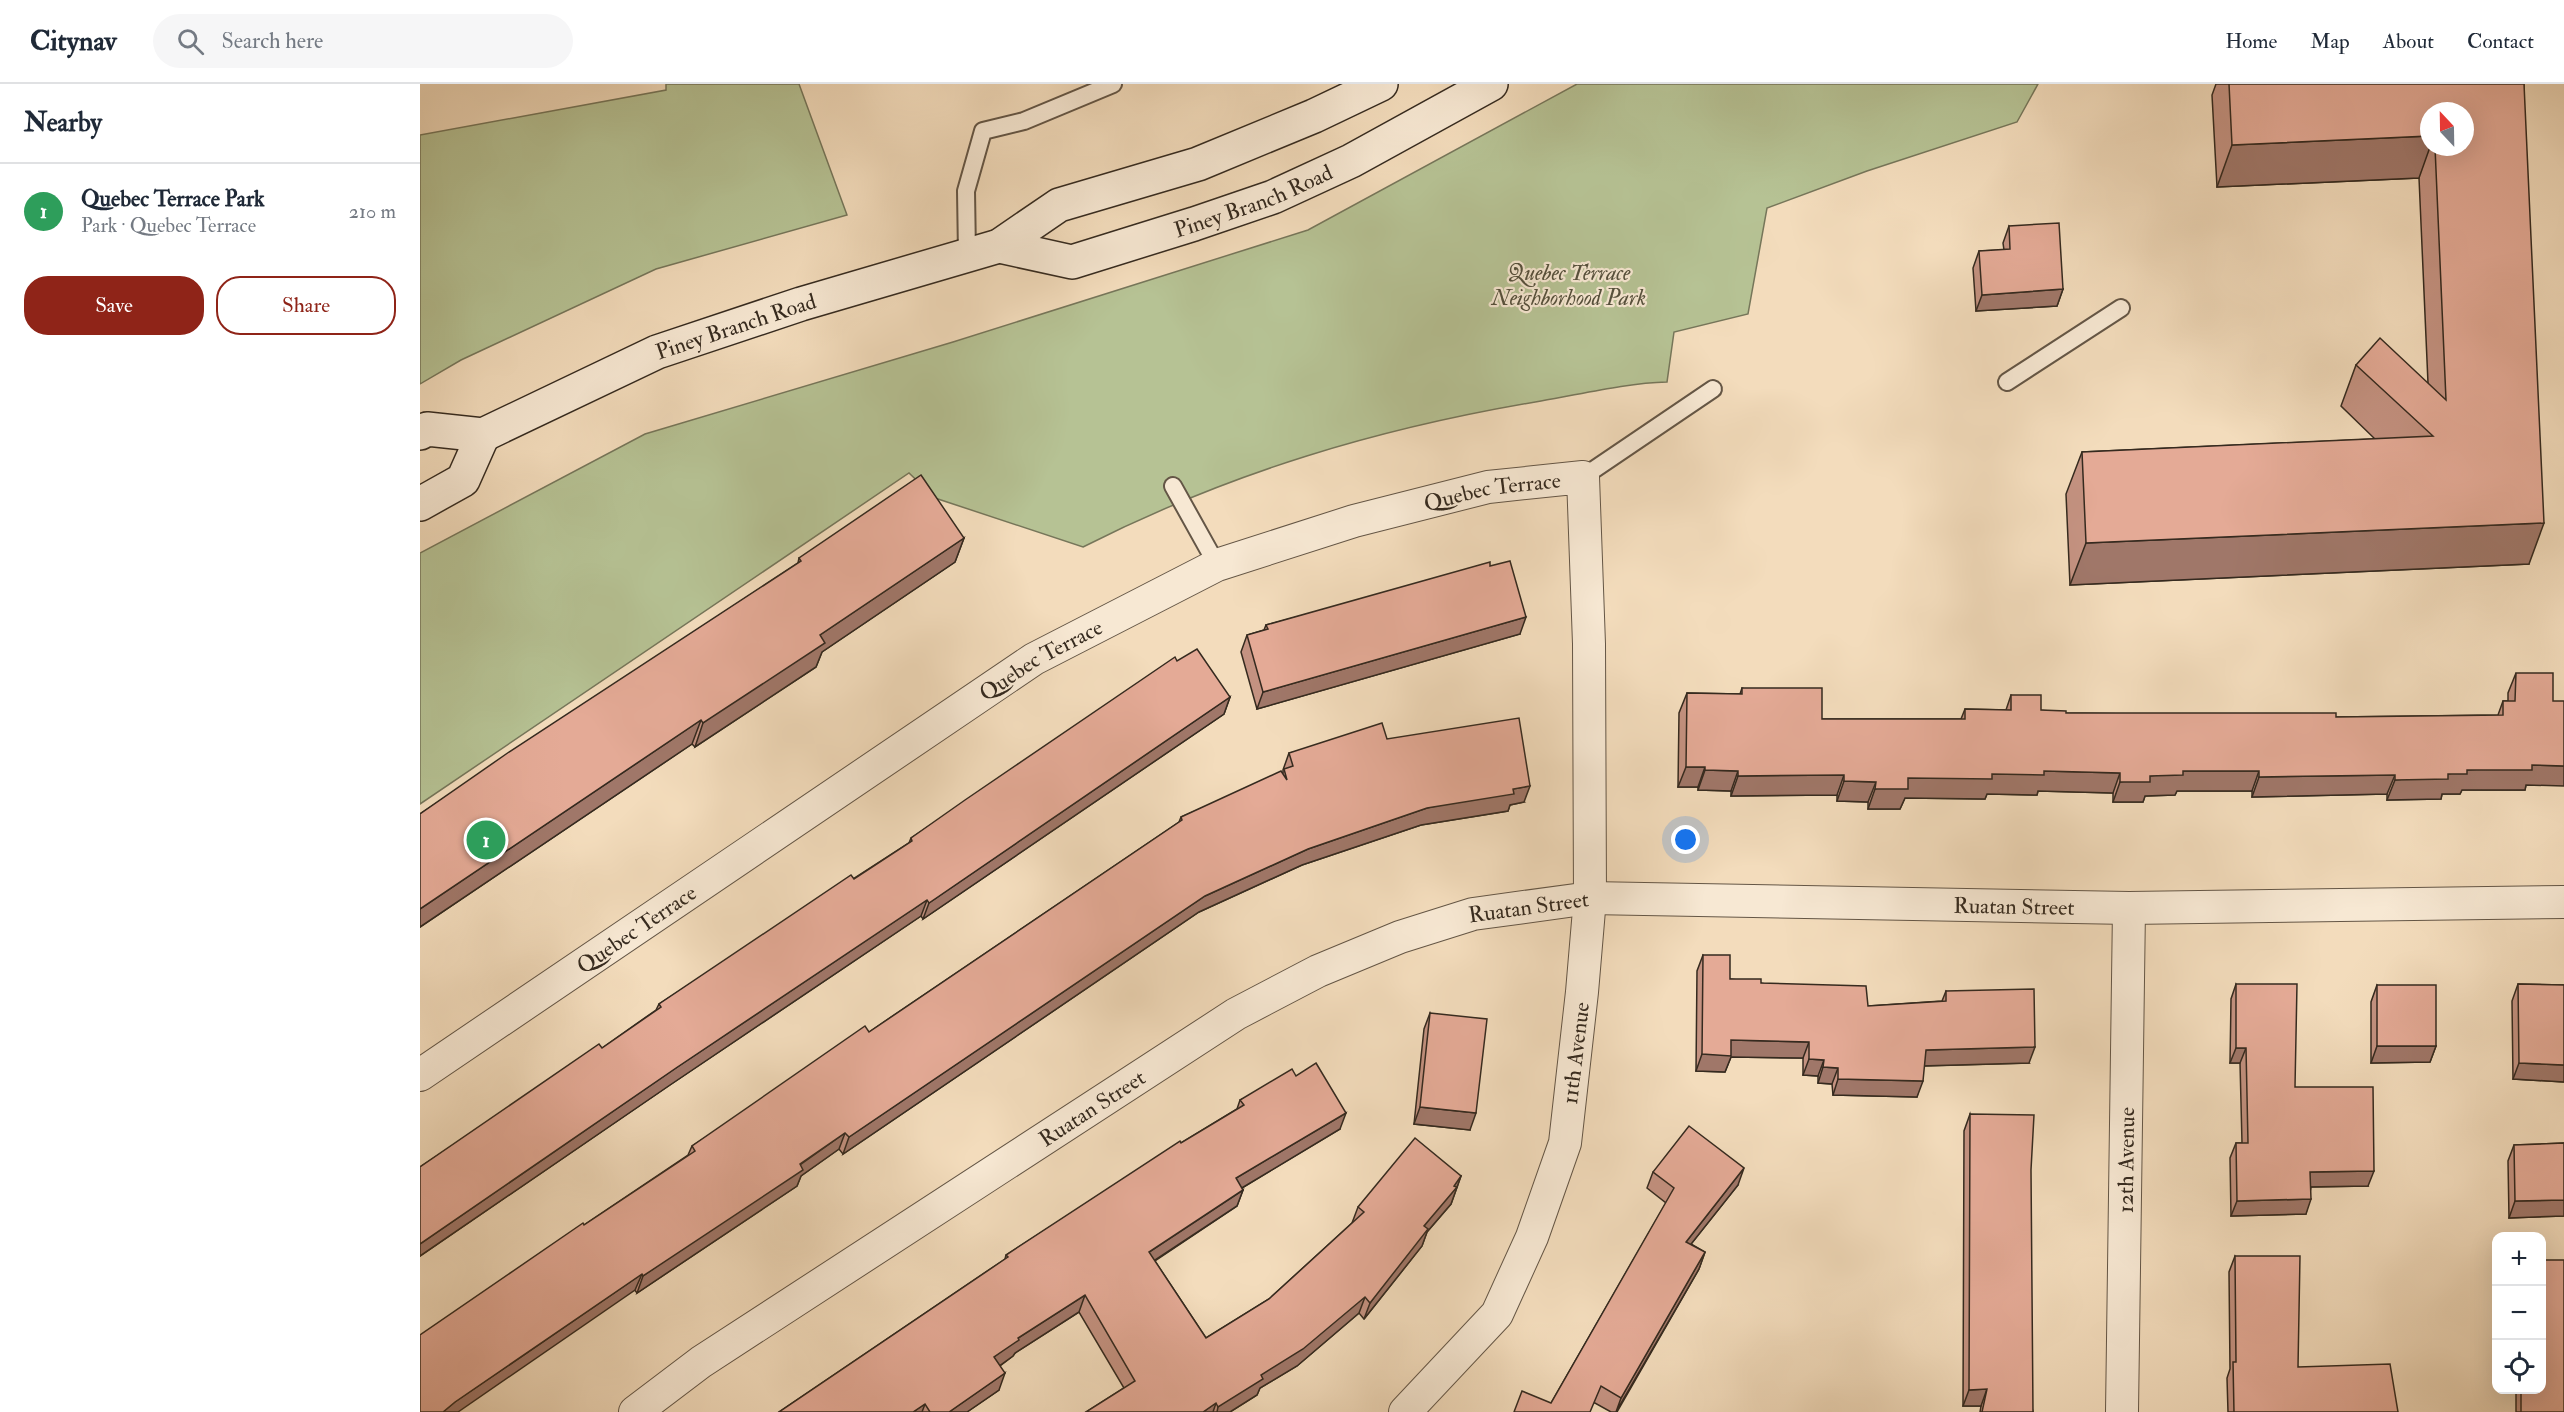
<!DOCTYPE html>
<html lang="en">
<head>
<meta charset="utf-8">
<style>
	:root { --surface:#fff; --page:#f6f6f7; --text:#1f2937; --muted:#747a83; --line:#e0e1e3; --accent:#8f2418 }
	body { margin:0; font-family:"IM FELL Double Pica",serif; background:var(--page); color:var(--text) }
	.controls { position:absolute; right:18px; bottom:18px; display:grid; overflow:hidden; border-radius:12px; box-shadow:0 6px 24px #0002 }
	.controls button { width:54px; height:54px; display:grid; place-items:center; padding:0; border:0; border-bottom:2px solid var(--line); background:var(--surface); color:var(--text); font:30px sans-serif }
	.compass { position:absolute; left:2000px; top:18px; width:54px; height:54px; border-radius:50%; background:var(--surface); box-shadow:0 6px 24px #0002; rotate:338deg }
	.you { position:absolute; left:1266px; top:756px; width:21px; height:21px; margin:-15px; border:4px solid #fff; border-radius:50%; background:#1a73e8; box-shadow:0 0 0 9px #1a73e833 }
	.badge { display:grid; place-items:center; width:39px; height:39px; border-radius:50%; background:var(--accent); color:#fff; font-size:20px; font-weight:700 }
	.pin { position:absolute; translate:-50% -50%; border:3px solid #fff; box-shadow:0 2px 6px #0006 }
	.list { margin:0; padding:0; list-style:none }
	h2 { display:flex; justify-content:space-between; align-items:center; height:78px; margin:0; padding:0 24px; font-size:26px }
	h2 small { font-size:20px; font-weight:400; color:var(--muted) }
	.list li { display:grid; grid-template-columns:39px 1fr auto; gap:18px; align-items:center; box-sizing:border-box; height:96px; padding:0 24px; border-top:2px solid var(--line) }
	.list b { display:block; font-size:22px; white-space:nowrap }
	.list p { margin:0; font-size:20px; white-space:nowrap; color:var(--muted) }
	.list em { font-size:20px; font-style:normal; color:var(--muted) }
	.actions { display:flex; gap:12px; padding:18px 24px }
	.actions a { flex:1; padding:14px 0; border:2px solid var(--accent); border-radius:24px; text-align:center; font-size:21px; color:var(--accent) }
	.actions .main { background:var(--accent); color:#fff }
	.icon { flex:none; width:33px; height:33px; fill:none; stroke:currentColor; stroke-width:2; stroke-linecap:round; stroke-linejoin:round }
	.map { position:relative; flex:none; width:2144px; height:1328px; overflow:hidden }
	header { display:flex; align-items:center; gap:36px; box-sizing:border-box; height:84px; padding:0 30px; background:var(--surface); border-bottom:2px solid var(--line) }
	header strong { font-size:28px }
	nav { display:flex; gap:33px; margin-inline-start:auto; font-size:21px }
	.search { width:420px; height:54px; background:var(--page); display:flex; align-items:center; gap:15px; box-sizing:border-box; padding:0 21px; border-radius:33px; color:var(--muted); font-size:22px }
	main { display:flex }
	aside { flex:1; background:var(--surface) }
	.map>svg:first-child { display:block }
	.green { fill:#b6c294; stroke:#76765a; stroke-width:1.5 }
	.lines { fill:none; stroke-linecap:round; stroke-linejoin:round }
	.lane-casing { stroke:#645646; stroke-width:20 }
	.street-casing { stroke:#645646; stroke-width:34 }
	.secondary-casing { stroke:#352a1f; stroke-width:36 }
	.lane { stroke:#f7e8d3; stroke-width:16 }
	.street { stroke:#f7e8d3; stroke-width:32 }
	.secondary { stroke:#f7e8d3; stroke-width:33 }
	.wall { fill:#c49281; stroke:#352a1f; stroke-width:1.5; fill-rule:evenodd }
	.shaded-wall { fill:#a07769; stroke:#352a1f; stroke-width:1.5 }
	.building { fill:#e4aa96; stroke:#352a1f; stroke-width:1.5 }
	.labels { text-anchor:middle; stroke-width:4.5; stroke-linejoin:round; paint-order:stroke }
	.street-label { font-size:22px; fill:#352a1f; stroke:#f7e8d3 }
	.park-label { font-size:22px; font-style:italic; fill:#55503c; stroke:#f7e8d3 }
</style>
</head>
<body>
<header>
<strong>Citynav</strong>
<div class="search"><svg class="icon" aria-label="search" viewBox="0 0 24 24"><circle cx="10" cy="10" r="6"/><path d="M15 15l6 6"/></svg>Search here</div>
<nav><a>Home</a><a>Map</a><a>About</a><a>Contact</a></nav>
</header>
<main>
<aside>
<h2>Nearby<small></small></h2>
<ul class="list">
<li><span class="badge" style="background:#2e9e5b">1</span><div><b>Quebec Terrace Park</b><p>Park · Quebec Terrace</p></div><em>210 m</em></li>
</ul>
<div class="actions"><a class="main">Save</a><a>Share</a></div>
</aside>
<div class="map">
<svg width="2144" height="1328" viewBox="0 0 2144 1328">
	<rect width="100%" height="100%" fill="#f3dcbc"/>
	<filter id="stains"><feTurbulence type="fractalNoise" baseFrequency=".00333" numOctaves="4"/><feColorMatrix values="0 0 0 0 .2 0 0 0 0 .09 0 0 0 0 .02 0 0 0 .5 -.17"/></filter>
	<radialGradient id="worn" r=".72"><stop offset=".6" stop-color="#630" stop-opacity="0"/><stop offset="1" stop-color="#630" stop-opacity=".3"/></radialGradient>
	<g class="green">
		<path d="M 246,0 L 379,0 L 427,131 L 236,185 L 41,276 L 0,300 L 0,51 L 246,6 Z"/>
		<path d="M 1157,0 L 1618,0 L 1597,38 L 1447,87 L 1347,124 L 1328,230 L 1254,248 L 1247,298 C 1206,299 1162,310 1121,317 C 959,344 811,388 663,463 L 515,414 L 489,389 L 0,720 L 0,469 L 225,350 L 533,258 L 888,146 Z"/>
	</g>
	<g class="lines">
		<defs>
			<g id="lane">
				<path d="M 547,170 L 546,107 L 563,47 L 604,37 L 693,0"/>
				<path d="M 1587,298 L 1701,224"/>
				<path d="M 1163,393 L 1293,305"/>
				<path d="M 753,402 L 797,481"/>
			</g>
			<g id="street">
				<path id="s1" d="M 0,991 L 614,575 L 797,481 L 934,437 L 1068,403 L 1163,393 L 1169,560 L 1170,814 L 1162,908 L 1145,1059 L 1112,1153 L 1077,1230 L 985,1328"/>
				<path id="s2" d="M 215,1328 L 281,1278 L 816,930 L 898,887 L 980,853 L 1053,830 L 1170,814 L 1709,824 L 2144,818"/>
				<path id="s3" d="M 1702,1328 L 1709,824"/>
			</g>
			<g id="secondary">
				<path id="s4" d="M 579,162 L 652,178 L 774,140 L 853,113 L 931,77 L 1071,0"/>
				<path id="s5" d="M 0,349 L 7,345 L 63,351 L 237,268 L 381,220 L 579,162 L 639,121 L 778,80 L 894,32 L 961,0"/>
				<path d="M 0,420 L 43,396 L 63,351"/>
			</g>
		</defs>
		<use href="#lane" class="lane-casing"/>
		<use href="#street" class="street-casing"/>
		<use href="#secondary" class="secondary-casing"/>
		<use href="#lane" class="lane"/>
		<use href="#street" class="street"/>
		<use href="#secondary" class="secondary"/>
	</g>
	<g class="wall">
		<path d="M 1796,0 L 2104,0 L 2109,480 L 1650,501 L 1646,410 L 1662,368 L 1955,355 L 1921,322 L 1936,281 L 2008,299 L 1999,94 L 1797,103 L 1792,11 ZM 2009,27 L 2045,63 L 2009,63 Z"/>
		<path d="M 1589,142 L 1643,205 L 1637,222 L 1556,227 L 1553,184 L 1559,167 L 1584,166 L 1583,159 Z"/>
		<path d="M 544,454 L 535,478 L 402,568 L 396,583 L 275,663 L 272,660 L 0,843 L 0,730 L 378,479 L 379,474 Z"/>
		<path d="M 1070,482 L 1100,550 L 837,625 L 821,568 L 827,551 L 844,546 L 846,541 Z"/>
		<path d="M 757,577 L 810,613 L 804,630 L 503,835 L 501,832 L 250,1001 L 0,1172 L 0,1083 L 182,964 L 236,926 L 239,920 L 489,759 L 491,754 Z"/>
		<path d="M 2096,589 L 2106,701 L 2105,706 L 2042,706 L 2040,710 L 2022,710 L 2021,715 L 1967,716 L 1967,710 L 1832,713 L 1832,707 L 1757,707 L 1755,711 L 1725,712 L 1723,718 L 1693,718 L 1693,709 L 1618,707 L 1617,711 L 1567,710 L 1565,715 L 1485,714 L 1480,725 L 1448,725 L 1448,718 L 1417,717 L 1417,711 L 1311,712 L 1311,707 L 1278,706 L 1278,703 L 1258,703 L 1259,629 L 1267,609 L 1320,610 L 1322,604 L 1402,635 L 1541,635 L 1545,625 L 1586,626 L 1591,611 L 1621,626 L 1646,629 L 1916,633 L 2078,631 L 2083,617 L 2088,617 L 2088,609 Z"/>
		<path d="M 967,655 L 1104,718 L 1090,721 L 1088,727 L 1001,741 L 882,781 L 779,828 L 423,1070 L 419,1065 L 381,1092 L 377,1102 L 217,1209 L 164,1141 L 268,1071 L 272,1062 L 449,948 L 759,738 L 761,733 L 863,689 L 863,686 L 869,669 Z"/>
		<path d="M 1283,871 L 1310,895 L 1341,899 L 1448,922 L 1522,917 L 1526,907 L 1609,979 L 1504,982 L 1497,1013 L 1413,1011 L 1412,1000 L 1398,999 L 1398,992 L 1383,991 L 1383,974 L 1311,973 L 1305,988 L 1276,987 L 1277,887 Z"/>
		<path d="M 1816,900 L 1875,1003 L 1948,1102 L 1891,1103 L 1886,1130 L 1811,1132 L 1810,1074 L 1816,1059 L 1822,1059 L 1820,979 L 1810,979 L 1811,915 Z"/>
		<path d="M 2098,900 L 2144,901 L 2144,998 L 2093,995 L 2092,917 Z"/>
		<path d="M 1957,901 L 2016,962 L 2010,978 L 1951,979 L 1951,918 Z"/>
		<path d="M 1010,929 L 1050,1046 L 994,1040 L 1004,945 Z"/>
		<path d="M 876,992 L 920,1045 L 822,1104 L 823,1106 L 817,1122 L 735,1177 L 786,1254 L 849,1215 L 932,1139 L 938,1123 L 1041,1092 L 1031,1120 L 1007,1148 L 1002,1162 L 944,1235 L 939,1229 L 877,1282 L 840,1304 L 837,1311 L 810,1328 L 666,1328 L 704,1304 L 659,1228 L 595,1269 L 593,1272 L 580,1282 L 579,1306 L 547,1328 L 359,1328 L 585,1175 L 586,1171 L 761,1059 L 817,1025 L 820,1016 Z"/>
		<path d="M 1550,1030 L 1613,1328 L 1560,1328 L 1561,1322 L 1543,1322 L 1544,1047 Z"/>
		<path d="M 2144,1059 L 2144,1132 L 2089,1134 L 2088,1077 L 2094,1061 Z"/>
		<path d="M 1233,1088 L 1318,1101 L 1271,1160 L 1285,1168 L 1279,1185 L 1197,1328 L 1191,1328 L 1175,1319 L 1131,1319 L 1246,1119 L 1227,1104 Z"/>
		<path d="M 1815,1172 L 1878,1283 L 1978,1328 L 1808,1328 L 1807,1294 L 1810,1285 L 1809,1188 Z"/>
		<path d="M 2096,1305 L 2121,1305 L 2144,1328 L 2096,1328 Z"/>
	</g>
	<g class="shaded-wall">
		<path d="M 2009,52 L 2009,63 L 2010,63 L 1999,94 L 1797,103 L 1812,61 Z"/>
		<path d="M 1643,205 L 1637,222 L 1556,227 L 1562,211 Z"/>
		<path d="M 2124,439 L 2109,480 L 1650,501 L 1666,459 Z"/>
		<path d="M 544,454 L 535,478 L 402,568 L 396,583 L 275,663 L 283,639 L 400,551 Z"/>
		<path d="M 1106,533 L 1100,550 L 837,625 L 843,608 Z"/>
		<path d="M 810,613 L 804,630 L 503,835 L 509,819 Z"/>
		<path d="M 281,636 L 272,660 L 0,843 L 0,825 Z"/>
		<path d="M 2112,681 L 2144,682 L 2144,702 L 2106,701 L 2105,706 L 2042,706 L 2040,710 L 2022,710 L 2021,715 L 1967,716 L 1975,696 L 2028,690 L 2047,686 Z"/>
		<path d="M 1266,683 L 1285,683 L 1278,703 L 1258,703 Z"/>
		<path d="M 1285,686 L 1318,687 L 1311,707 L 1278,706 Z"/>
		<path d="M 1624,687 L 1700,689 L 1693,709 L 1618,707 L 1617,711 L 1567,710 L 1565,715 L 1485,714 L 1480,725 L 1448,725 L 1455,705 L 1488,694 Z"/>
		<path d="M 1763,687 L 1839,687 L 1832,707 L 1757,707 L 1755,711 L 1725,712 L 1723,718 L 1693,718 L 1700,698 L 1730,692 Z"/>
		<path d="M 1424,691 L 1417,711 L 1311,712 L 1318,692 Z"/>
		<path d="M 1975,691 L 1967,710 L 1832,713 L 1839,693 Z"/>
		<path d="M 1424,697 L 1456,698 L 1448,718 L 1417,717 Z"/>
		<path d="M 1110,702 L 1104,718 L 1090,721 L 1088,727 L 1001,741 L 882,781 L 779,828 L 423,1070 L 429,1053 L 785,812 L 888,765 L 1007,724 L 1093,705 Z"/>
		<path d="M 507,816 L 501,832 L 250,1001 L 0,1172 L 0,1160 L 256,984 Z"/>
		<path d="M 1311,956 L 1389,958 L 1383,974 L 1311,973 L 1305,988 L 1276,987 L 1282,970 Z"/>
		<path d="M 1957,962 L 2016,962 L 2010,978 L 1951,979 Z"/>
		<path d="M 1615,963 L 1609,979 L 1500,982 L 1506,966 Z"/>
		<path d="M 1816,964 L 1826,964 L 1820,979 L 1810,979 Z"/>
		<path d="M 1389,975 L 1404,976 L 1398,992 L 1383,991 Z"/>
		<path d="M 2099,979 L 2144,981 L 2144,998 L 2093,995 Z"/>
		<path d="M 1403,983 L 1418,984 L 1412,1000 L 1398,999 Z"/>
		<path d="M 1418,995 L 1503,997 L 1497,1013 L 1413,1011 Z"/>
		<path d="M 1000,1023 L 1056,1029 L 1050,1046 L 994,1040 Z"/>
		<path d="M 926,1029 L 920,1045 L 810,1111 L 816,1094 Z"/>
		<path d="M 425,1049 L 419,1065 L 381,1092 L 377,1102 L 217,1209 L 223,1192 Z"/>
		<path d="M 1324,1084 L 1318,1101 L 1260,1174 L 1266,1158 Z"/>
		<path d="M 1954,1087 L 1948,1102 L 1885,1103 L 1890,1088 Z"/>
		<path d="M 1041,1092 L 1031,1120 L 1007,1148 L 1002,1162 L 944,1235 L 950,1219 L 1004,1142 Z"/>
		<path d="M 823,1106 L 817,1122 L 723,1184 L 729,1168 Z"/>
		<path d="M 1891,1115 L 1886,1130 L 1811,1132 L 1817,1117 Z"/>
		<path d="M 2144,1116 L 2144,1132 L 2089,1134 L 2095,1117 Z"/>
		<path d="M 1285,1168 L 1279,1185 L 1196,1328 L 1201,1314 Z"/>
		<path d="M 222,1190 L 215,1206 L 38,1328 L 23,1328 L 35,1318 Z"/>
		<path d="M 665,1211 L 659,1228 L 595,1269 L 593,1272 L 568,1290 L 574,1273 L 598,1254 Z"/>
		<path d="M 945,1213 L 939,1229 L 877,1282 L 840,1304 L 837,1311 L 810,1328 L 797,1328 L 798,1323 Z"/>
		<path d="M 585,1289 L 579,1306 L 547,1328 L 529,1328 Z"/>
		<path d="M 1567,1305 L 1561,1322 L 1543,1322 L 1549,1306 Z"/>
		<path d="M 796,1319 L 793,1328 L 783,1328 Z"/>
		<path d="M 505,1320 L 502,1328 L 493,1328 Z"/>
	</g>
	<g class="building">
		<path d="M 1809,0 L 2104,0 L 2124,439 L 1666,459 L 1662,368 L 2013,352 L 1936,281 L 1960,254 L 2026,316 L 2015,63 L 2045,63 L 2045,27 L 2009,27 L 2009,52 L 1812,61 Z"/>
		<path d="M 1639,139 L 1643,205 L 1562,211 L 1559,167 L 1590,165 L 1589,142 Z"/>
		<path d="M 501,391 L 544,454 L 400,551 L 405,559 L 283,639 L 281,636 L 0,825 L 0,730 L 89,668 L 381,477 L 379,474 Z"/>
		<path d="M 1090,477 L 1106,533 L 843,608 L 827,551 L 848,545 L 846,541 L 1070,478 L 1070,482 Z"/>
		<path d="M 777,565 L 810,613 L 509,819 L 507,816 L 256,984 L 0,1160 L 0,1083 L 179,960 L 182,964 L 241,923 L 239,920 L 431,791 L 434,795 L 492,757 L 491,754 L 545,716 L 755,573 L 757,577 Z"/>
		<path d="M 2096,589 L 2133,589 L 2133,617 L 2144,617 L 2144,682 L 2112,681 L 2112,686 L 2047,686 L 2047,690 L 2028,690 L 2028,695 L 1975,696 L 1975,691 L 1839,693 L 1839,687 L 1763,687 L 1763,691 L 1730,692 L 1730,698 L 1700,698 L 1700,689 L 1624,687 L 1624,691 L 1572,690 L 1572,695 L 1488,694 L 1488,705 L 1455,705 L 1456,698 L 1424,697 L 1424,691 L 1318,692 L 1318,687 L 1285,686 L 1285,683 L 1266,683 L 1267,609 L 1322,610 L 1322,604 L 1402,604 L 1402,635 L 1545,635 L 1545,625 L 1591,626 L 1591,611 L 1621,611 L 1621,626 L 1646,627 L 1646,629 L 1916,629 L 1916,633 L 2083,631 L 2083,617 L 2095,617 Z"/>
		<path d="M 1099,634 L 1110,702 L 1093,705 L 1094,710 L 1007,724 L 888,765 L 785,812 L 429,1053 L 425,1049 L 380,1080 L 383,1086 L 223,1192 L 222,1190 L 35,1318 L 23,1328 L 0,1328 L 0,1251 L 163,1139 L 164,1141 L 275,1067 L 272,1062 L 445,942 L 449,948 L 762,736 L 761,733 L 861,687 L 867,696 L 864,685 L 873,682 L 869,669 L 962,639 L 967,655 Z"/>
		<path d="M 1283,871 L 1310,871 L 1310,895 L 1341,895 L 1341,899 L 1446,902 L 1448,922 L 1526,917 L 1526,907 L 1614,905 L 1615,963 L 1506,966 L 1503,997 L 1418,995 L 1418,984 L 1403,983 L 1404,976 L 1389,975 L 1389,958 L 1311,956 L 1311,972 L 1282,970 Z"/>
		<path d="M 1816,900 L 1877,900 L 1875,1003 L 1953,1003 L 1954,1087 L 1890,1088 L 1891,1115 L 1817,1117 L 1816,1059 L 1828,1059 L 1826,964 L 1816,964 Z"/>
		<path d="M 2098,900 L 2144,901 L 2144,981 L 2099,979 Z"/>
		<rect x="1957" y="901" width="59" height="61"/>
		<path d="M 1010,929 L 1067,935 L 1056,1029 L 1000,1023 Z"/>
		<path d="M 896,979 L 926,1029 L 816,1094 L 823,1106 L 729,1168 L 786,1254 L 849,1215 L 944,1128 L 938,1123 L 995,1054 L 1041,1092 L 1034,1102 L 1037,1103 L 1004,1142 L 1008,1145 L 950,1219 L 945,1213 L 883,1265 L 841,1291 L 843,1295 L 798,1323 L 796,1319 L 783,1328 L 666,1328 L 715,1297 L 665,1211 L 598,1254 L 599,1256 L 574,1273 L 585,1289 L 529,1328 L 510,1328 L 505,1320 L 493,1328 L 359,1328 L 588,1173 L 586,1171 L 760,1057 L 761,1059 L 824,1021 L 820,1016 L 872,985 L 876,992 Z"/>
		<path d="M 1550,1030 L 1614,1031 L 1611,1086 L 1613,1328 L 1562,1328 L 1567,1305 L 1549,1306 Z"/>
		<path d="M 1269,1042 L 1324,1084 L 1266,1158 L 1285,1168 L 1201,1314 L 1181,1302 L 1170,1328 L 1094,1328 L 1102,1307 L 1131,1319 L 1254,1104 L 1233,1088 Z"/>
		<path d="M 2144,1059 L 2144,1116 L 2095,1117 L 2094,1061 Z"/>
		<path d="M 1815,1172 L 1880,1172 L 1878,1283 L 1970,1280 L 1978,1328 L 1814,1328 L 1813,1278 L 1816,1278 Z"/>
		<path d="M 2121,1176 L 2144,1176 L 2144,1328 L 2101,1328 L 2101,1305 L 2121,1305 Z"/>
	</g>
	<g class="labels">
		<g class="street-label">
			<text dy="8" stroke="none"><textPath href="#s4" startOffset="266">Piney Branch Road</textPath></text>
			<text dy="8" stroke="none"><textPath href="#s5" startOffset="340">Piney Branch Road</textPath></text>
			<text dy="8" stroke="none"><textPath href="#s1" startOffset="1233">Quebec Terrace</textPath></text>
			<text dy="8" stroke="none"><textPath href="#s1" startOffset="747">Quebec Terrace</textPath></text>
			<text dy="8" stroke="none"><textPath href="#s2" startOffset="1521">Ruatan Street</textPath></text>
			<text dy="8" stroke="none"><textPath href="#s2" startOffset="1035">Ruatan Street</textPath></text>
			<text dy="8" stroke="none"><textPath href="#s1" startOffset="261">Quebec Terrace</textPath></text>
			<text transform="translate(1155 969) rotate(-83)" y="8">11th Avenue</text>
			<text dy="8" stroke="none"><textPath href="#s2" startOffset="549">Ruatan Street</textPath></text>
			<text dy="8" stroke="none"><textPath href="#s3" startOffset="252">12th Avenue</textPath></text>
		</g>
		<g class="park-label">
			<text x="1149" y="196">Quebec Terrace<tspan x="1149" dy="25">Neighborhood Park</tspan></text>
		</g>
	</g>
	<rect width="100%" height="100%" filter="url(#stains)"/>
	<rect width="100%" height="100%" fill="url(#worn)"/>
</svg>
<div class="controls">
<button>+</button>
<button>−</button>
<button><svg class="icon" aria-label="locate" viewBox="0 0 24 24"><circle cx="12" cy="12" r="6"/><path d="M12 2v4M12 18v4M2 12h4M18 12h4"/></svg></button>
</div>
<svg class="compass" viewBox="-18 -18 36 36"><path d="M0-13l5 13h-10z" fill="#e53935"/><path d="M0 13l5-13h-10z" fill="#747a83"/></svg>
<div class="you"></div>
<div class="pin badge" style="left:66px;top:756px;background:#2e9e5b">1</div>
</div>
</main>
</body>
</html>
